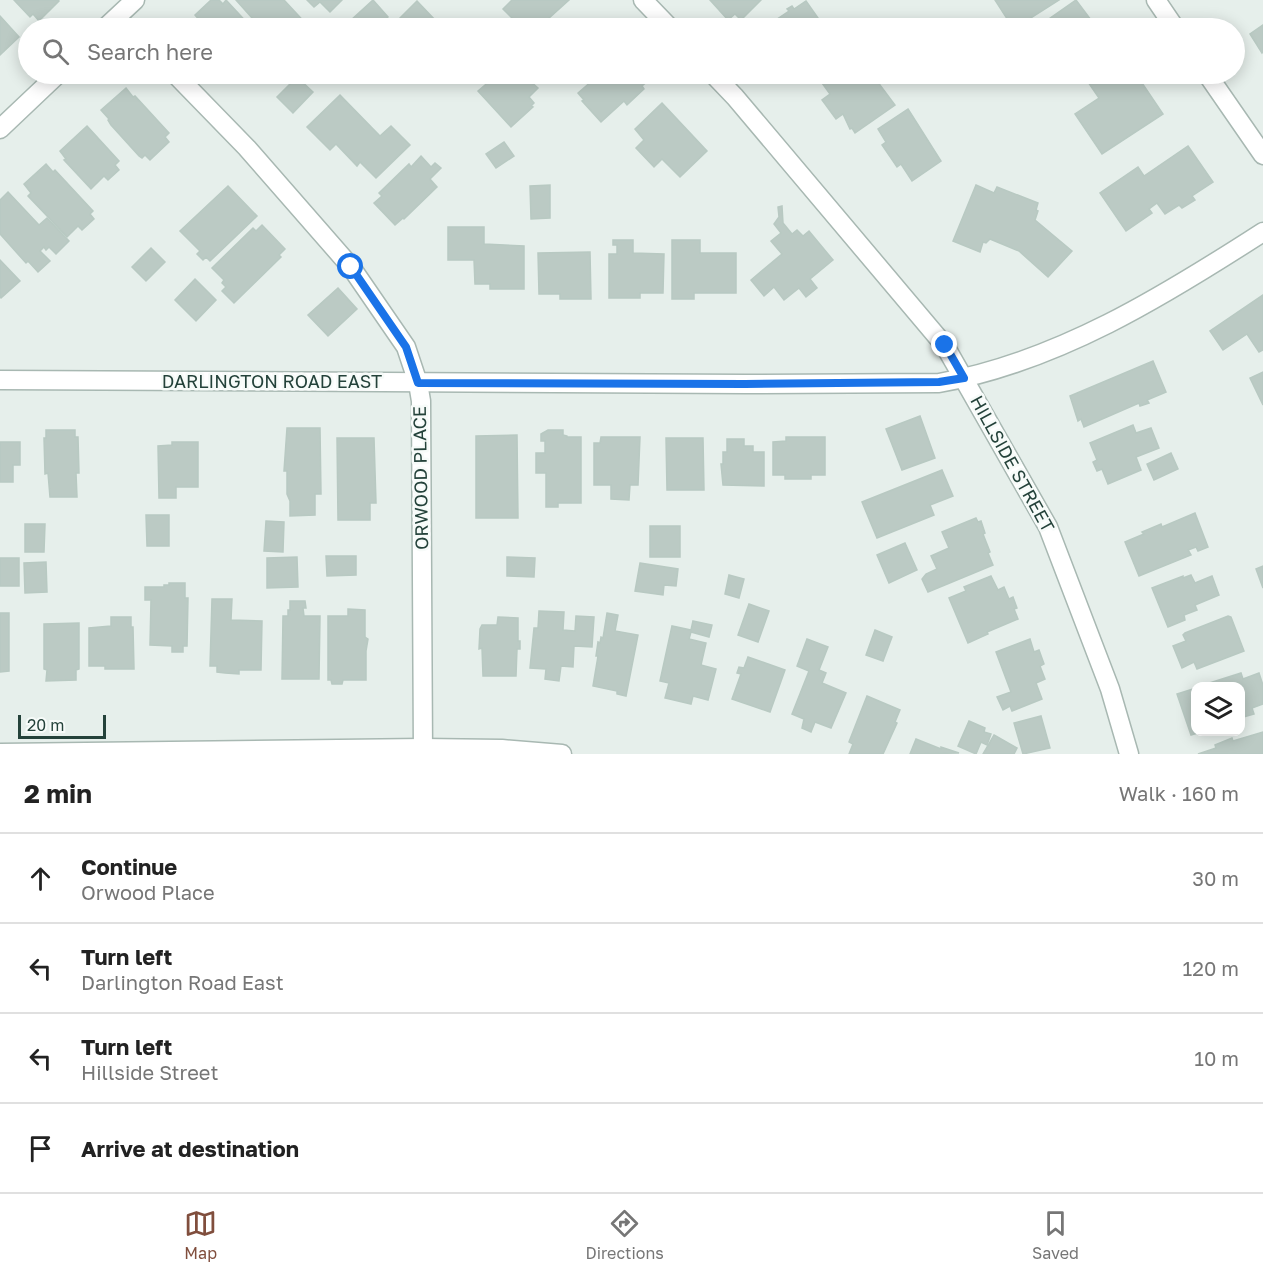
<!DOCTYPE html>
<html lang="en">
<head>
<meta charset="utf-8">
<style>
	:root { --surface:#fff; --page:#f2f2f2; --text:#222; --muted:#767676; --line:#e0e0e0; --accent:#804e3d }
	body { margin:0; font-family:"Golos Text",sans-serif; background:var(--page); color:var(--text) }
	.controls { position:absolute; right:18px; bottom:18px; display:grid; overflow:hidden; border-radius:12px; box-shadow:0 3px 15px #0003 }
	.controls button { width:54px; height:54px; display:grid; place-items:center; padding:0; border:0; border-bottom:2px solid var(--line); background:var(--surface); color:var(--text); font:30px sans-serif }
	.scale { position:absolute; left:18px; bottom:15px; width:88px; box-sizing:border-box; padding-left:6px; border:3px solid #24423a; border-top:0; font-size:16px; line-height:21px; white-space:nowrap; color:#24423a; -webkit-text-stroke:4px #f7fbf9; paint-order:stroke }
	.stop { position:absolute; width:18px; height:18px; margin:-14px; border:4px solid #1a73e8; border-radius:50%; background:#fff }
	.stop.end { background:#1a73e8; border-color:#fff; box-shadow:0 2px 6px #0008 }
	.list { margin:0; padding:0; list-style:none }
	h2 { display:flex; justify-content:space-between; align-items:center; height:78px; margin:0; padding:0 24px; font-size:26px }
	h2 small { font-size:20px; font-weight:400; color:var(--muted) }
	.list li { display:grid; grid-template-columns:39px 1fr auto; gap:18px; align-items:center; box-sizing:border-box; height:90px; padding:0 24px; border-top:2px solid var(--line) }
	.list b { display:block; font-size:22px; white-space:nowrap }
	.list p { margin:0; font-size:20px; white-space:nowrap; color:var(--muted) }
	.list em { font-size:20px; font-style:normal; color:var(--muted) }
	.icon { flex:none; width:33px; height:33px; fill:none; stroke:currentColor; stroke-width:2; stroke-linecap:round; stroke-linejoin:round }
	.map { position:relative; flex:none; width:1263px; height:754px; overflow:hidden }
	.search { position:absolute; background:var(--surface); box-shadow:0 3px 15px #0003; left:18px; right:18px; top:18px; height:66px; display:flex; align-items:center; gap:15px; box-sizing:border-box; padding:0 21px; border-radius:33px; color:var(--muted); font-size:22px }
	.sheet { height:438px; background:var(--surface) }
	nav { display:flex; justify-content:space-around; align-items:center; box-sizing:border-box; height:84px; border-top:2px solid var(--line); background:var(--surface); font-size:16px; color:var(--muted) }
	nav a { display:grid; justify-items:center; gap:3px }
	nav .on { color:var(--accent) }
	.map>svg:first-child { display:block }
	.building { fill:#bbcac4; stroke:#b8c9c2; stroke-width:1.5 }
	.lines { fill:none; stroke-linecap:round; stroke-linejoin:round }
	.street-casing { stroke:#a8b8b2; stroke-width:21 }
	.street { stroke:#fff; stroke-width:18 }
	.route { stroke:#1a73e8; stroke-width:8 }
	.labels { text-anchor:middle; stroke-width:5; stroke-linejoin:round; paint-order:stroke }
	.street-label { font-size:18px; fill:#24423a; stroke:#f7fbf9 }
</style>
</head>
<body>
<div class="map">
<svg width="1263" height="754" viewBox="0 0 1263 754">
	<rect width="100%" height="100%" fill="#e6efeb"/>
	<g class="building">
		<path d="M 14,0 L 58,0 L 59,1 L 39,21 L 33,14 L 30,17 Z"/>
		<path d="M 211,0 L 219,0 L 223,4 L 226,0 L 252,28 L 201,28 L 199,26 L 202,23 L 195,15 Z"/>
		<path d="M 236,0 L 284,0 L 310,28 L 261,28 Z"/>
		<path d="M 307,0 L 342,0 L 330,12 L 320,2 L 314,7 Z"/>
		<path d="M 373,0 L 388,17 L 376,28 L 357,28 L 350,21 Z"/>
		<path d="M 512,0 L 569,0 L 538,28 L 522,28 L 503,9 Z"/>
		<path d="M 710,0 L 761,0 L 741,20 L 735,14 L 728,20 Z"/>
		<path d="M 995,0 L 1059,0 L 1015,28 L 1013,28 Z"/>
		<path d="M 1076,0 L 1097,28 L 1036,28 Z"/>
		<path d="M 417,1 L 436,21 L 429,28 L 402,28 L 396,22 Z"/>
		<path d="M 806,1 L 825,28 L 768,28 L 767,26 L 789,11 L 787,9 L 792,6 L 794,9 Z"/>
		<path d="M 0,16 L 19,37 L 0,55 Z"/>
		<path d="M 1263,25 L 1263,52 L 1262,53 L 1250,34 Z"/>
		<path d="M 498,74 L 538,74 L 530,81 L 538,88 L 529,97 L 534,103 L 531,106 L 533,107 L 511,127 L 478,91 Z"/>
		<path d="M 600,74 L 645,74 L 650,79 L 642,86 L 644,89 L 627,105 L 624,101 L 601,122 L 582,101 L 584,100 L 578,93 Z"/>
		<path d="M 821,74 L 879,74 L 874,77 L 895,105 L 855,133 L 852,128 L 850,129 L 843,114 L 836,119 L 822,100 L 830,94 L 817,76 Z"/>
		<path d="M 1101,74 L 1136,74 L 1163,114 L 1102,154 L 1075,114 L 1099,98 L 1088,82 Z"/>
		<path d="M 297,77 L 313,92 L 293,113 L 277,97 Z"/>
		<path d="M 126,88 L 133,97 L 135,96 L 169,133 L 165,137 L 169,142 L 150,160 L 145,155 L 142,158 L 139,156 L 111,125 L 108,120 L 109,119 L 101,110 Z"/>
		<path d="M 340,95 L 380,136 L 391,126 L 410,145 L 376,178 L 360,162 L 357,166 L 336,144 L 330,150 L 307,127 Z"/>
		<path d="M 662,103 L 707,151 L 680,177 L 662,159 L 654,167 L 636,148 L 644,140 L 635,129 Z"/>
		<path d="M 908,109 L 941,161 L 912,181 L 901,164 L 897,167 L 882,145 L 886,142 L 878,129 Z"/>
		<path d="M 87,126 L 119,161 L 115,165 L 119,170 L 108,180 L 104,176 L 91,189 L 64,160 L 66,159 L 60,151 Z"/>
		<path d="M 504,142 L 514,156 L 496,168 L 486,154 Z"/>
		<path d="M 1188,146 L 1213,182 L 1192,196 L 1195,200 L 1182,208 L 1179,205 L 1165,214 L 1157,203 L 1149,209 L 1152,213 L 1126,231 L 1100,193 L 1138,167 L 1144,176 Z"/>
		<path d="M 421,156 L 431,167 L 435,163 L 441,168 L 430,179 L 437,187 L 404,219 L 403,218 L 395,225 L 374,203 L 382,196 L 379,193 L 409,164 L 411,167 Z"/>
		<path d="M 46,164 L 53,172 L 55,170 L 93,211 L 90,214 L 94,219 L 82,230 L 78,226 L 67,237 L 28,196 L 31,193 L 24,184 Z"/>
		<path d="M 550,185 L 550,218 L 531,219 L 530,186 Z"/>
		<path d="M 976,185 L 994,193 L 997,187 L 1038,203 L 1036,210 L 1038,211 L 1035,220 L 1072,251 L 1048,277 L 1019,251 L 990,239 L 986,243 L 983,242 L 980,252 L 953,241 Z"/>
		<path d="M 228,186 L 257,216 L 210,261 L 206,257 L 203,260 L 197,254 L 200,251 L 180,231 Z"/>
		<path d="M 8,192 L 39,225 L 47,218 L 69,241 L 56,254 L 49,247 L 46,250 L 44,247 L 40,251 L 50,261 L 38,272 L 28,261 L 26,263 L 0,234 L 0,200 Z"/>
		<path d="M 782,206 L 783,223 L 792,234 L 797,230 L 803,236 L 809,231 L 833,260 L 810,279 L 817,288 L 806,297 L 799,288 L 784,300 L 774,287 L 764,296 L 751,280 L 782,254 L 771,241 L 781,233 L 774,224 L 779,217 L 778,207 Z"/>
		<path d="M 262,225 L 285,249 L 279,255 L 281,257 L 234,303 L 222,291 L 226,287 L 222,283 L 224,280 L 212,268 L 253,228 L 256,231 Z"/>
		<path d="M 448,227 L 484,227 L 484,244 L 524,246 L 524,289 L 490,289 L 490,284 L 475,284 L 474,260 L 448,260 Z"/>
		<path d="M 613,240 L 633,240 L 633,253 L 664,254 L 663,293 L 640,293 L 640,298 L 609,298 L 609,254 L 617,254 L 617,245 L 613,245 Z"/>
		<path d="M 672,240 L 700,240 L 700,253 L 736,253 L 736,293 L 694,293 L 694,299 L 672,299 Z"/>
		<path d="M 151,248 L 165,262 L 146,281 L 132,267 Z"/>
		<path d="M 590,252 L 591,299 L 560,299 L 560,294 L 539,294 L 538,253 Z"/>
		<path d="M 0,260 L 20,281 L 1,298 L 0,297 Z"/>
		<path d="M 195,279 L 216,300 L 196,321 L 175,300 Z"/>
		<path d="M 338,288 L 357,309 L 328,336 L 308,315 Z"/>
		<path d="M 1263,295 L 1263,350 L 1259,352 L 1247,334 L 1223,350 L 1210,331 Z"/>
		<path d="M 1153,361 L 1166,392 L 1147,400 L 1149,403 L 1140,406 L 1139,403 L 1084,427 L 1081,419 L 1078,421 L 1070,396 Z"/>
		<path d="M 1263,372 L 1263,405 L 1250,378 Z"/>
		<path d="M 920,416 L 935,458 L 902,470 L 886,429 Z"/>
		<path d="M 1133,425 L 1136,433 L 1151,428 L 1159,448 L 1136,457 L 1141,470 L 1108,484 L 1102,469 L 1097,471 L 1093,462 L 1097,460 L 1090,443 Z"/>
		<path d="M 287,428 L 320,428 L 321,494 L 315,494 L 315,515 L 290,516 L 290,501 L 287,494 L 287,471 L 284,471 Z"/>
		<path d="M 46,430 L 75,430 L 75,437 L 78,437 L 79,473 L 76,473 L 77,497 L 50,497 L 48,473 L 45,474 L 44,438 L 46,438 Z"/>
		<path d="M 548,430 L 563,430 L 563,435 L 567,436 L 567,437 L 581,437 L 581,503 L 558,503 L 558,507 L 546,507 L 546,473 L 536,473 L 536,453 L 545,453 L 545,441 L 541,441 L 541,434 Z"/>
		<path d="M 517,435 L 518,518 L 476,518 L 476,436 Z"/>
		<path d="M 601,437 L 640,437 L 638,485 L 630,485 L 629,500 L 611,499 L 611,485 L 594,485 L 594,443 L 600,443 Z"/>
		<path d="M 786,437 L 825,437 L 825,475 L 811,475 L 811,479 L 785,479 L 785,475 L 773,475 L 773,442 L 786,441 Z"/>
		<path d="M 337,438 L 374,438 L 376,503 L 370,503 L 370,520 L 338,520 Z"/>
		<path d="M 666,438 L 703,438 L 704,490 L 667,490 Z"/>
		<path d="M 727,439 L 744,439 L 744,446 L 753,446 L 753,452 L 764,452 L 764,486 L 723,485 L 721,464 L 723,464 L 723,452 L 727,452 Z"/>
		<path d="M 0,442 L 20,442 L 20,465 L 13,465 L 13,482 L 0,482 Z"/>
		<path d="M 172,442 L 198,442 L 198,487 L 176,487 L 176,498 L 159,498 L 158,446 L 172,445 Z"/>
		<path d="M 1171,453 L 1178,469 L 1154,480 L 1147,464 Z"/>
		<path d="M 942,470 L 953,496 L 930,505 L 934,515 L 877,538 L 862,502 Z"/>
		<path d="M 1195,513 L 1208,547 L 1198,551 L 1196,547 L 1188,550 L 1191,555 L 1139,576 L 1125,542 L 1144,534 L 1142,532 L 1161,524 L 1162,527 Z"/>
		<path d="M 146,515 L 169,515 L 169,546 L 147,546 Z"/>
		<path d="M 976,518 L 978,522 L 981,521 L 985,533 L 983,534 L 990,552 L 988,553 L 993,565 L 928,592 L 922,579 L 926,574 L 937,569 L 931,556 L 949,548 L 942,532 Z"/>
		<path d="M 266,521 L 284,522 L 283,552 L 264,551 Z"/>
		<path d="M 25,524 L 45,524 L 44,552 L 25,552 Z"/>
		<rect x="650" y="526" width="30" height="31"/>
		<path d="M 905,543 L 917,570 L 889,583 L 877,555 Z"/>
		<path d="M 326,556 L 356,556 L 356,575 L 327,576 Z"/>
		<path d="M 297,557 L 298,587 L 267,588 L 267,558 Z"/>
		<path d="M 507,557 L 535,558 L 534,577 L 507,576 Z"/>
		<rect x="0" y="558" width="19" height="28"/>
		<path d="M 46,562 L 47,592 L 25,593 L 24,563 Z"/>
		<path d="M 640,563 L 678,569 L 676,586 L 664,585 L 663,595 L 635,591 Z"/>
		<path d="M 1263,566 L 1263,588 L 1256,569 Z"/>
		<path d="M 729,575 L 744,579 L 739,598 L 725,594 Z"/>
		<path d="M 1191,575 L 1195,583 L 1212,576 L 1219,595 L 1195,605 L 1197,610 L 1184,615 L 1185,620 L 1168,627 L 1152,588 L 1183,576 L 1183,578 Z"/>
		<path d="M 991,576 L 998,590 L 1004,587 L 1009,599 L 1013,597 L 1017,608 L 1014,609 L 1018,619 L 987,632 L 988,634 L 968,643 L 949,598 L 966,591 L 964,587 Z"/>
		<path d="M 169,583 L 185,583 L 185,598 L 188,598 L 187,646 L 183,646 L 183,652 L 172,652 L 172,646 L 150,645 L 151,600 L 145,600 L 145,587 L 164,587 L 164,585 L 169,585 Z"/>
		<path d="M 212,599 L 232,599 L 231,620 L 262,621 L 261,670 L 239,670 L 239,674 L 225,673 L 217,672 L 217,666 L 210,666 Z"/>
		<path d="M 290,601 L 305,601 L 306,608 L 303,608 L 304,616 L 320,616 L 319,679 L 282,679 L 283,616 L 288,616 L 288,610 L 290,610 Z"/>
		<path d="M 749,604 L 769,611 L 758,642 L 738,635 Z"/>
		<path d="M 348,609 L 365,610 L 365,637 L 368,639 L 366,651 L 366,680 L 343,680 L 342,684 L 332,684 L 331,680 L 328,680 L 328,616 L 348,616 Z"/>
		<path d="M 539,611 L 564,612 L 563,630 L 575,631 L 576,616 L 594,617 L 592,647 L 574,646 L 573,667 L 561,666 L 559,681 L 545,679 L 546,669 L 530,668 L 534,628 L 538,628 Z"/>
		<path d="M 0,613 L 9,613 L 9,671 L 0,672 Z"/>
		<path d="M 607,613 L 618,615 L 615,631 L 638,635 L 626,696 L 617,694 L 617,691 L 593,686 L 598,656 L 596,656 L 598,642 L 600,643 L 601,637 L 603,638 Z"/>
		<path d="M 1228,616 L 1231,617 L 1244,651 L 1197,669 L 1194,662 L 1182,668 L 1173,646 L 1186,641 L 1183,635 L 1185,633 Z"/>
		<path d="M 111,617 L 131,617 L 131,627 L 133,627 L 134,669 L 105,669 L 105,666 L 89,666 L 89,628 L 111,626 Z"/>
		<path d="M 498,617 L 518,618 L 518,641 L 520,641 L 520,649 L 517,649 L 516,676 L 483,676 L 482,648 L 479,649 L 480,629 L 482,625 L 497,625 Z"/>
		<path d="M 693,621 L 712,625 L 709,637 L 691,632 L 689,639 L 706,643 L 701,665 L 716,669 L 708,700 L 693,696 L 691,704 L 665,698 L 669,683 L 660,681 L 672,626 L 691,630 Z"/>
		<path d="M 79,623 L 79,669 L 76,670 L 76,680 L 46,681 L 47,670 L 44,669 L 44,624 Z"/>
		<path d="M 875,630 L 892,637 L 883,661 L 866,655 Z"/>
		<path d="M 807,639 L 828,647 L 819,670 L 826,673 L 822,683 L 846,693 L 831,728 L 815,722 L 811,732 L 802,728 L 804,719 L 792,714 L 809,671 L 797,666 Z"/>
		<path d="M 1030,639 L 1034,652 L 1039,650 L 1044,664 L 1040,666 L 1045,679 L 1036,683 L 1042,699 L 1012,711 L 1010,706 L 1003,710 L 997,697 L 1011,692 L 996,652 Z"/>
		<path d="M 748,657 L 785,670 L 770,712 L 732,699 L 741,674 L 737,673 L 739,667 L 744,668 Z"/>
		<path d="M 1241,673 L 1243,679 L 1259,673 L 1263,685 L 1263,704 L 1252,708 L 1254,714 L 1240,718 L 1240,686 L 1200,686 Z"/>
		<path d="M 1196,688 L 1196,732 L 1201,732 L 1191,735 L 1177,694 Z"/>
		<path d="M 867,696 L 900,710 L 895,722 L 897,723 L 883,754 L 849,754 L 853,744 L 849,742 Z"/>
		<path d="M 1041,716 L 1050,748 L 1023,754 L 1014,723 Z"/>
		<path d="M 969,721 L 985,728 L 984,732 L 991,734 L 987,745 L 981,742 L 976,754 L 958,746 Z"/>
		<path d="M 1263,732 L 1263,754 L 1198,754 L 1216,748 L 1215,745 L 1232,738 L 1233,741 Z"/>
		<path d="M 994,735 L 1017,748 L 1014,754 L 983,754 Z"/>
		<path d="M 916,739 L 941,749 L 941,747 L 959,753 L 910,754 Z"/>
	</g>
	<g class="lines">
		<defs>
			<g id="street">
				<path d="M 643,0 L 670,28"/>
				<path d="M 1156,0 L 1175,28"/>
				<path d="M 105,28 L 135,0"/>
				<path d="M 175,74 L 247,148 L 351,267 L 406,347 L 418,383 L 421,401 L 423,754"/>
				<path d="M 713,74 L 735,97 L 945,346 L 1048,527 L 1110,689 L 1129,754"/>
				<path d="M 1207,74 L 1263,155"/>
				<path d="M 0,129 L 58,74"/>
				<path d="M 0,380 L 745,384 L 939,383 C 1057,362 1164,296 1263,232"/>
				<path d="M 0,753 L 423,748 L 502,749 L 562,754"/>
			</g>
		</defs>
		<use href="#street" class="street-casing"/>
		<use href="#street" class="street"/>
	</g>
	<g class="lines">
		<path class="route" d="M 351,267 L 406,347 L 418,383 L 745,384 L 939,382 L 964,378 L 945,345"/>
	</g>
	<g class="labels">
		<g class="street-label">
			<text x="272" y="388">DARLINGTON ROAD EAST</text>
			<text transform="translate(1012 464) rotate(61)" y="6">HILLSIDE STREET</text>
			<text transform="translate(421 478) rotate(-91)" y="6">ORWOOD PLACE</text>
		</g>
	</g>
</svg>
<div class="controls">
<button><svg class="icon" aria-label="layers" viewBox="0 0 24 24"><path d="M12 4l9 5-9 5-9-5zM3 14l9 5 9-5"/></svg></button>
</div>
<div class="scale">20 m</div>
<div class="stop" style="left:351px;top:267px"></div>
<div class="stop end" style="left:945px;top:345px"></div>
<div class="search"><svg class="icon" aria-label="search" viewBox="0 0 24 24"><circle cx="10" cy="10" r="6"/><path d="M15 15l6 6"/></svg>Search here</div>
</div>
<section class="sheet">
<h2>2 min<small>Walk · 160 m</small></h2>
<ul class="list">
<li><svg class="icon" aria-label="ahead" viewBox="0 0 24 24"><path d="M12 20V5M6 11l6-6 6 6"/></svg><div><b>Continue</b><p>Orwood Place</p></div><em>30 m</em></li>
<li><svg class="icon" aria-label="left" viewBox="0 0 24 24"><path d="M17 20v-9H6M10 6l-5 5 5 5"/></svg><div><b>Turn left</b><p>Darlington Road East</p></div><em>120 m</em></li>
<li><svg class="icon" aria-label="left" viewBox="0 0 24 24"><path d="M17 20v-9H6M10 6l-5 5 5 5"/></svg><div><b>Turn left</b><p>Hillside Street</p></div><em>10 m</em></li>
<li><svg class="icon" aria-label="arrive" viewBox="0 0 24 24"><path d="M6 21V4h12l-3 4 3 4H6"/></svg><div><b>Arrive at destination</b></div></li>
</ul>
</section>
<nav>
<a class="on"><svg class="icon" aria-label="map" viewBox="0 0 24 24"><path d="M3 6l6-2 6 2 6-2v14l-6 2-6-2-6 2zM9 4v14M15 6v14"/></svg>Map</a>
<a><svg class="icon" aria-label="directions" viewBox="0 0 24 24"><path d="M12 3l9 9-9 9-9-9zM9 14v-3h6M13 9l2 2-2 2"/></svg>Directions</a>
<a><svg class="icon" aria-label="saved" viewBox="0 0 24 24"><path d="M7 4h10v16l-5-4-5 4z"/></svg>Saved</a>
</nav>
</body>
</html>
